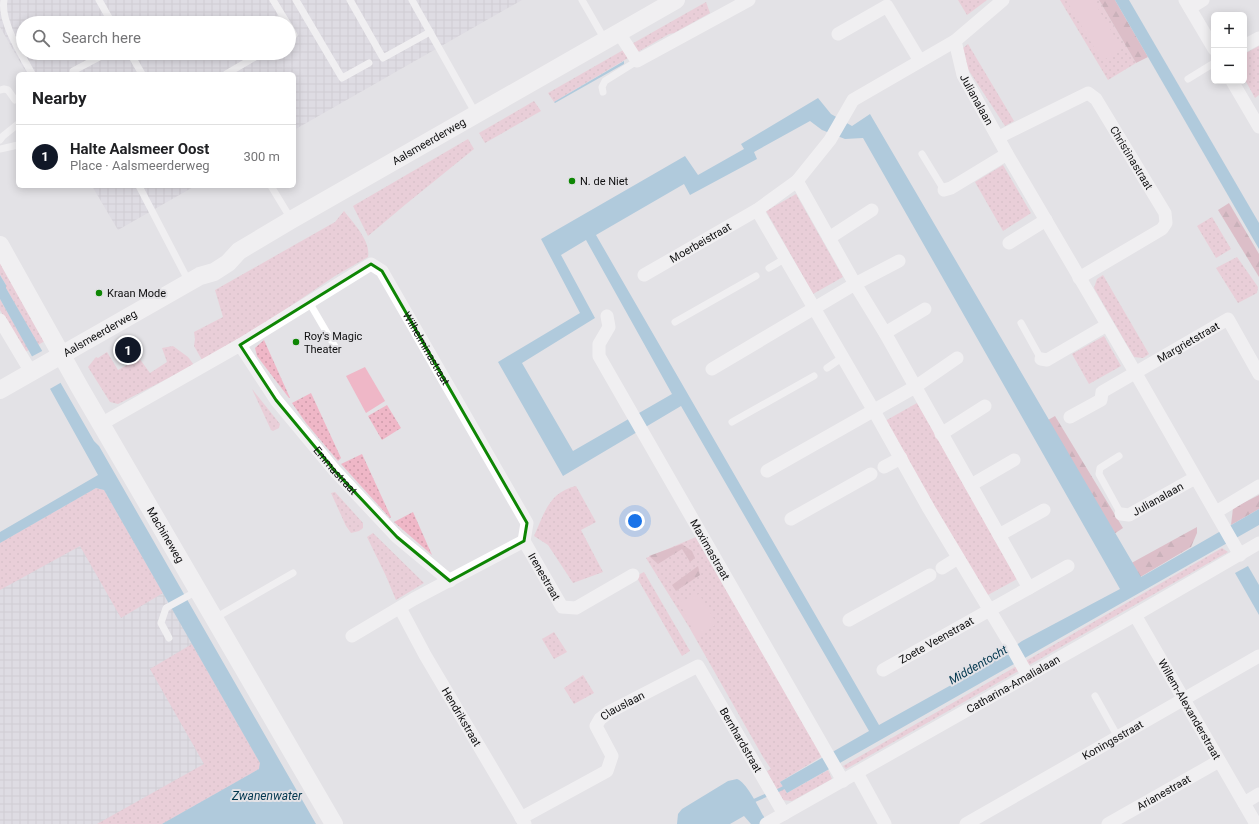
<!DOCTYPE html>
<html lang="en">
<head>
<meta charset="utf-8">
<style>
	:root { --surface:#fff; --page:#f6f6f6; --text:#202124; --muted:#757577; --line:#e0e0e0; --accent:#111827 }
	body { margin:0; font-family:Roboto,sans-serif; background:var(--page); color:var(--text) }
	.controls { position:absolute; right:12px; top:12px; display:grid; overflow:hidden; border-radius:6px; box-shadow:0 2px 10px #0003 }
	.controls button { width:36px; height:36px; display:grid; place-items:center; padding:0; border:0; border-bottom:1px solid var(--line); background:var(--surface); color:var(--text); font:20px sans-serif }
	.you { position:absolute; left:635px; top:521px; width:14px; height:14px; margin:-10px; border:3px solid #fff; border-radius:50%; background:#1a73e8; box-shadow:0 0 0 6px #1a73e833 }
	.badge { display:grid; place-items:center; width:26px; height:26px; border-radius:50%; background:var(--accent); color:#fff; font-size:13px; font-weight:700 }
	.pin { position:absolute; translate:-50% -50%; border:2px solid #fff; box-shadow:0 1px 4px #0006 }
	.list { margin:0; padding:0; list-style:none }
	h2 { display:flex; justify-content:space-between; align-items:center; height:52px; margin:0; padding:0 16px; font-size:17px }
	h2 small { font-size:13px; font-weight:400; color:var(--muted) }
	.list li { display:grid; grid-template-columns:26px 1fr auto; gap:12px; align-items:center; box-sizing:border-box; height:64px; padding:0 16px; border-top:1px solid var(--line) }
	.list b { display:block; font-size:15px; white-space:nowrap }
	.list p { margin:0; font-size:13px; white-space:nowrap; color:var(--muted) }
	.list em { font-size:13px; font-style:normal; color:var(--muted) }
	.icon { flex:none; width:22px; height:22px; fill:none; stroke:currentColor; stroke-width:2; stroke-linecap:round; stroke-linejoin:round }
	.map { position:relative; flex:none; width:1259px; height:824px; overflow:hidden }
	.search { position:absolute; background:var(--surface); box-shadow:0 2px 10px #0003; left:16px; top:16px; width:280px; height:44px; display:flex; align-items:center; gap:10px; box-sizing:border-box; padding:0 14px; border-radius:22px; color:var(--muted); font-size:15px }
	.panel { position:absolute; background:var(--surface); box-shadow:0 2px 10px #0003; left:16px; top:72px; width:280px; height:116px; border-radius:6px }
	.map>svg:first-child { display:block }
	.industrial { fill:url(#industrial-grid); fill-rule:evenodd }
	.green { fill:url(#green-dots) }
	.forest { fill:url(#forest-firs) }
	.pitch { fill:#efb7c7 }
	.water { fill:#72add1; fill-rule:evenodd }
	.pier { fill:#e3e2e6 }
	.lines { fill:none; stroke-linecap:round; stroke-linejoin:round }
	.stream { stroke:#72add1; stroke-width:3.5 }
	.lane { stroke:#fff; stroke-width:7 }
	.street { stroke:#fff; stroke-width:13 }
	.secondary { stroke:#fff; stroke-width:18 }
	.marked { fill:none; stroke:#0e8604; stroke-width:3; stroke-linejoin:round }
	.poi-dot { fill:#0e8604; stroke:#e3e2e6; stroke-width:1.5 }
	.labels { text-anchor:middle; stroke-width:4; stroke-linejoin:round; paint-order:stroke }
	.street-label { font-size:11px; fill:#0f0f10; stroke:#e3e2e6 }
	.poi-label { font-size:11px; fill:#0f0f10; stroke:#e3e2e6; text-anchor:start }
	.water-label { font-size:12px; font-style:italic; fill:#01364e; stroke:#e3e2e6 }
</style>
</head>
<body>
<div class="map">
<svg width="1259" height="824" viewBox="0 0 1259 824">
	<defs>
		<pattern id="industrial-grid" width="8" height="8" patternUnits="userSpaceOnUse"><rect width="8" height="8" fill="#d7d4df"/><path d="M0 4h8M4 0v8" fill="none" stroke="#b7b5be"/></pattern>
		<pattern id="green-dots" width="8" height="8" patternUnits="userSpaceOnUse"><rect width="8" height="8" fill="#efb7c7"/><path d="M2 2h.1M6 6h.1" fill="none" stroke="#cc9caa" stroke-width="1.8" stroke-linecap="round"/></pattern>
		<pattern id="forest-firs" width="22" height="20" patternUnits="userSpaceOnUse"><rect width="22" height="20" fill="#d393a5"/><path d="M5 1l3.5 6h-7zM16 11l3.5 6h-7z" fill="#aa7685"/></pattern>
	</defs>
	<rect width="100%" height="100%" fill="#e3e2e6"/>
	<g class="industrial">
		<path d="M 0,0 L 522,0 L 294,130 L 294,74 L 27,74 L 0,27 ZM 23,23 L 289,23 L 289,53 L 23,53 Z"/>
		<path d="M 92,186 L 195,186 L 118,230 Z"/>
		<path d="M 110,475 L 310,824 L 0,824 L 0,538 Z"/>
	</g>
	<g class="green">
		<path d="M 958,0 L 987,0 L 967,15 Z"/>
		<path d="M 1060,0 L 1099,0 L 1136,63 L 1108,80 Z"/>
		<path d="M 706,2 L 710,13 L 674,33 L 669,34 L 636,53 L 630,45 Z"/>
		<path d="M 968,44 L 1014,121 L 1005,126 L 964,63 L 963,48 Z"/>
		<path d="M 1259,46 L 1259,95 L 1255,98 L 1244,78 L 1244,54 Z"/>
		<path d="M 625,49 L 628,58 L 554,102 L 548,93 Z"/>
		<path d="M 534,101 L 541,111 L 485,143 L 479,133 Z"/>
		<path d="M 468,139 L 474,149 L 406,204 L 368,236 L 353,206 Z"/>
		<path d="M 1003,165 L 1031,213 L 1003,231 L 975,182 Z"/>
		<path d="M 796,194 L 843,277 L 813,294 L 766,211 Z"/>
		<path d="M 344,211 C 354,224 371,241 368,257 L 335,276 L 252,332 L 202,360 L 194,346 L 195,339 L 194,332 L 223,317 L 215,290 L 335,222 Z"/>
		<path d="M 1212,217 L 1231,249 L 1216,258 L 1197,226 Z"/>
		<path d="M 1237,257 L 1258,287 L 1257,293 L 1238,303 L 1216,268 Z"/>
		<path d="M 0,262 L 45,341 L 38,345 L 6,288 L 6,285 L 0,275 Z"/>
		<path d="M 1103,275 L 1149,354 L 1143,358 L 1134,357 L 1094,288 L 1097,279 Z"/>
		<path d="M 0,299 L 29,350 L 25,352 L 0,310 Z"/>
		<path d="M 1104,336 L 1121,366 L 1089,384 L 1072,354 Z"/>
		<path d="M 264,340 L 290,398 L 289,398 L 257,356 L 255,348 Z"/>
		<path d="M 173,346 L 188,357 L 194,365 L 118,404 L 110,402 L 88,367 L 96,357 L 98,358 L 107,352 L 118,370 L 139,358 L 150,373 L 167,362 L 162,348 Z"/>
		<path d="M 252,389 L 280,424 L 279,428 L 273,431 L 271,430 Z"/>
		<path d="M 311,393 L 341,458 L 338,461 L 306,423 L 292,403 Z"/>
		<path d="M 917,403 L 1019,578 L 986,596 L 885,421 Z"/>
		<path d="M 387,405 L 401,428 L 382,440 L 368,416 Z"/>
		<path d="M 362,454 L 391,517 L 390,518 L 341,464 Z"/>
		<path d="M 576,486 L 596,522 L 581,530 L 603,572 L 573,583 L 548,545 L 534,536 C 544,514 549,492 576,486 Z"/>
		<path d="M 96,488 L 104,490 L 163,593 L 121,618 L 80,546 L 0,590 L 0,543 Z"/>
		<path d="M 335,492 L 363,523 L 363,528 L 359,531 L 351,533 L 346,526 L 331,493 Z"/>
		<path d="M 413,512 L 432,555 L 394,522 Z"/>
		<path d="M 373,533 L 424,583 L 396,600 L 386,576 L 367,537 Z"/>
		<path d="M 696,537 L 818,746 L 821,757 L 780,782 L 787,793 L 828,770 L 832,779 L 792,801 L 782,800 L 767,771 L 771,769 L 763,757 L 689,627 L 646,558 Z"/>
		<path d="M 1222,548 L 1228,552 L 846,769 L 843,766 Z"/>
		<path d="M 644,572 L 690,651 L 682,656 L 636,576 Z"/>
		<path d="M 554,632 L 567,652 L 554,659 L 542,639 Z"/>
		<path d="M 192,644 L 260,763 L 259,769 L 162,824 L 97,824 L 204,764 L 150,669 Z"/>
		<path d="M 583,675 L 594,693 L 574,704 L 564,688 Z"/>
	</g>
	<g class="forest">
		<path d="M 1099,0 L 1115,0 L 1148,57 L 1136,63 Z"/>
		<path d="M 1229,203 L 1259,254 L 1259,277 L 1218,210 Z"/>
		<path d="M 1055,416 L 1123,528 L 1114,534 L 1048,420 Z"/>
		<path d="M 1259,495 L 1259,509 L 1231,525 L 1233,508 Z"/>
		<path d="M 1197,527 L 1197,533 L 1191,547 L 1137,579 L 1126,566 Z"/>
		<path d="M 682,544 L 692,551 L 695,558 L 690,562 L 682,549 L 658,564 L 649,556 Z"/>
		<path d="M 698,566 L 700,575 L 676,591 L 672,585 Z"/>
	</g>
	<g class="pitch">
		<path d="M 1066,0 L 1093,0 L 1122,49 L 1102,61 Z"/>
		<path d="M 365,367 L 385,401 L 366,413 L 346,376 Z"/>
		<path d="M 699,594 L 717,624 L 696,637 L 679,602 Z"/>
	</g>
	<g class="water">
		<path d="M 1115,0 L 1129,0 L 1259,223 L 1259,249 Z"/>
		<path d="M 624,61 L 624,64 L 555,103 L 554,102 Z"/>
		<path d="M 818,98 L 831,114 L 852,126 L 870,114 L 1141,577 L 1259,509 L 1259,525 L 787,793 L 780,782 L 869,731 L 681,406 L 563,476 L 498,362 L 580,313 L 541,239 L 685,156 L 698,175 L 744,149 L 741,144 ZM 810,121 L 822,130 L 845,139 L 863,138 L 1120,589 L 1022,641 L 989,664 L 879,725 L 596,235 L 684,184 L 690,195 L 757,159 L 754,152 ZM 586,240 L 672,394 L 573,451 L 522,363 L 595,318 L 561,255 Z"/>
		<path d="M 0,275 L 6,285 L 6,288 L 94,441 L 99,446 L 316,824 L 162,824 L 259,769 L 260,763 L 104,490 L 96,488 L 0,543 L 0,532 L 98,475 L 0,299 Z"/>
		<path d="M 1248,566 L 1259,585 L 1259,615 L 1235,573 Z"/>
		<path d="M 737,779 C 748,783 761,813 768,824 L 751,824 L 744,816 L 730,824 L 677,824 L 678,814 L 682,809 L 728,781 Z"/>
	</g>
	<path class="pier" d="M 44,350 L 62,382 L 48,390 L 31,357 Z"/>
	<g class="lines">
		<g class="stream">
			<path d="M 775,792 L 787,786"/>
			<path d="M 751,802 L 769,794"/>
		</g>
		<g class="lane">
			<path d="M 4,0 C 0,22 22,55 32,74"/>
			<path d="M 99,0 L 112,23"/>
			<path d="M 273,0 L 287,23"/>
			<path d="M 296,0 L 342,78 L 369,63"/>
			<path d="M 350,0 L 383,58 L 430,32"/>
			<path d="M 412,0 L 476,114"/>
			<path d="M 582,0 L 605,40"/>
			<path d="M 289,26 L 294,35 L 289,38"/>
			<path d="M 130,53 L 142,74"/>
			<path d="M 73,74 L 73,71 L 107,53"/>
			<path d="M 226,74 L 262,53"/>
			<path d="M 1188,79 L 1214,63"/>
			<path d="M 0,90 L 4,89 L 8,90 L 15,100"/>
			<path d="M 603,92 L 602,87 L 605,81 L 637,61"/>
			<path d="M 0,140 L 3,136 L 18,124"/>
			<path d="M 0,149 L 18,145"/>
			<path d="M 922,154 L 944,190"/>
			<path d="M 139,186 L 189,282"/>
			<path d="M 271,186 L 291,219"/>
			<path d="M 769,268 L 786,258"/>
			<path d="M 309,302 L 337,350"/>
			<path d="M 675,322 L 756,276"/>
			<path d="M 1021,323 L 1041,359"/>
			<path d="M 827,368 L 843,357"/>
			<path d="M 732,422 L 814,376"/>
			<path d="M 1119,456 L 1100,468 L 1099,474 L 1121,514"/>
			<path d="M 215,618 L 293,573"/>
			<path d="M 169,638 L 161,623 L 166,608 L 197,591"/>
			<path d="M 1095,696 L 1118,737"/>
		</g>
		<g class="street">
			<path d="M 1185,0 L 1214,49"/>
			<path d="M 1190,8 L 1203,0"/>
			<path d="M 619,33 L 637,61 L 749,0"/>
			<path d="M 838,34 L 887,6 L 920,61"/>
			<path id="s1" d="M 955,41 L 963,75 L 1007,154 L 1135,372 L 1240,555"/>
			<path d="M 1244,46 L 1259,38"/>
			<path d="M 1232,81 L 1259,127"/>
			<path id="s2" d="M 999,137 L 1088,93 L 1096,99 L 1165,213 L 1166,223 L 1162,229 L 1079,278"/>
			<path d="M 797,181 L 855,284 L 885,333 L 1029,588"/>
			<path d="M 944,190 L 951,188 L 1007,154"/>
			<path d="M 757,210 L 874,411 L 929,509 L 1010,644 L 1028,676"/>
			<path d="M 829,238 L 872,210"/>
			<path d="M 1009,243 L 1046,220"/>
			<path id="s3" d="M 644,275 L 757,210 L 797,181 L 830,140 L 853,100 L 955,41 L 1003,0"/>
			<path id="s4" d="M 607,316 L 609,327 L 599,344 L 599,356 L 843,781"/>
			<path d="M 0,320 L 31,372"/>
			<path d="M 885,333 L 925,309"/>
			<path id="s5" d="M 240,345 L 276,400 L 335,471 L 397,537 L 450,581"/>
			<path d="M 1041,359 L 1047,360 L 1107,325"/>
			<path d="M 712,369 L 855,284 L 899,261"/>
			<path id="s6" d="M 1070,417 L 1101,400 L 1102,392 L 1228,319 L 1259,374"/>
			<path id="s7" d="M 101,424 L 240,345 L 371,264 L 382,271 L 527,523 L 524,541"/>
			<path d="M 941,434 L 985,406"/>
			<path d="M 884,467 L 901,458"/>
			<path d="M 767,471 L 915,387 L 957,358"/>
			<path d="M 971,485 L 1014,460"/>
			<path d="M 1216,512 L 1259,486"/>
			<path id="s8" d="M 1121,514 L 1129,515 L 1195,478"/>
			<path d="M 791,519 L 871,474"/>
			<path d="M 999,535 L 1044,510"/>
			<path id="s9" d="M 524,541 L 562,607 L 576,608 L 633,575"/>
			<path d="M 942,568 L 958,558"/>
			<path id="s10" d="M 400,608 L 425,655 L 525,824"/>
			<path id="s11" d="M 1135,615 L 1256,824"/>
			<path d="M 849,620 L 930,575"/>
			<path d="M 352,636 L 414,599 L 524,541"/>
			<path id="s12" d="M 883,670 L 1068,566"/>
			<path d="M 857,773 L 885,824"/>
			<path d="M 1244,803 L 1259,794"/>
			<path id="s13" d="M 521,818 L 607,771 L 612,756 L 596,726 L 600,719 L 609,712 L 698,666 L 784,814"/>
			<path id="s14" d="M 766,824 L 1135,615 L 1259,543"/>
			<path id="s15" d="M 966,824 L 1259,656"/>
			<path id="s16" d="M 1108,824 L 1219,761"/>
		</g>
		<g class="secondary">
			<path id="s17" d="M 0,245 L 80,388 L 334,824"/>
			<path id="s18" d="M 0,390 L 200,276 L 214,272 L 228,263 L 239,251 L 291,220 L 676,0"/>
		</g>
	</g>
	<path d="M0 0H1259V824H0ZM 371,264 L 382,271 L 527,523 L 524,541 L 450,581 L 397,537 L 335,471 L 276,400 L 240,345 Z" fill="#e3e2e6" fill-opacity=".55" fill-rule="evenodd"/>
	<path class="marked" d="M 371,264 L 382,271 L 527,523 L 524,541 L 450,581 L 397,537 L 335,471 L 276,400 L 240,345 Z"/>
	<g class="poi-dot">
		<circle cx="572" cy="181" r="4"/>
		<circle cx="99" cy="293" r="4"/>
		<circle cx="296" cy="342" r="4"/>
	</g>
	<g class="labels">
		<g class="street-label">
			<text dy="4" stroke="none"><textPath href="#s1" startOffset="63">Julianalaan</textPath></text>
			<text dy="4" stroke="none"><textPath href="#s18" startOffset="497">Aalsmeerderweg</textPath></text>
			<text dy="4" stroke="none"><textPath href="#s2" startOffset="178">Christinastraat</textPath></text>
			<text dy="4" stroke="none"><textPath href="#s3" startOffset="65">Moerbeistraat</textPath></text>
			<text dy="4" stroke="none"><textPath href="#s18" startOffset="115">Aalsmeerderweg</textPath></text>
			<text dy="4" stroke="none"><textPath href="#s6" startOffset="143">Margrietstraat</textPath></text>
			<text dy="4" stroke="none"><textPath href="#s7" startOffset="416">Wilhelminastraat</textPath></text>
			<text dy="4" stroke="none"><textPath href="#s5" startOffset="158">Emmastraat</textPath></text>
			<text dy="4" stroke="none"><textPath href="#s8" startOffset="41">Julianalaan</textPath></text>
			<text dy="4" stroke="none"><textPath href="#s17" startOffset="334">Machineweg</textPath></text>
			<text dy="4" stroke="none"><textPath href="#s4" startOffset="266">Maximastraat</textPath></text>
			<text dy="4" stroke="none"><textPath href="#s9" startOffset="41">Irenestraat</textPath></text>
			<text dy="4" stroke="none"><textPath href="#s12" startOffset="61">Zoete Veenstraat</textPath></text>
			<text dy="4" stroke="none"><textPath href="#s14" startOffset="284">Catharina-Amalialaan</textPath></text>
			<text dy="4" stroke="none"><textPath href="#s13" startOffset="182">Clauslaan</textPath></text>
			<text dy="4" stroke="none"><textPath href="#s11" startOffset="109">Willem-Alexanderstraat</textPath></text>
			<text dy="4" stroke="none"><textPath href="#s10" startOffset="125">Hendrikstraat</textPath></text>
			<text dy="4" stroke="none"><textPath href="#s13" startOffset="353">Bernhardstraat</textPath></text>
			<text dy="4" stroke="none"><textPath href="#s15" startOffset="169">Koningsstraat</textPath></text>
			<text dy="4" stroke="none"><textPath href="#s16" startOffset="64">Arianestraat</textPath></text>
		</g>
		<g class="poi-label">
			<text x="580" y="185">N. de Niet</text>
			<text x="107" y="297">Kraan Mode</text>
			<text x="304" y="340">Roy's Magic<tspan x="304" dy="13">Theater</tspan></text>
		</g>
		<g class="water-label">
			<text transform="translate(978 665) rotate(-30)" y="4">Middentocht</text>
			<text x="267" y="800">Zwanenwater</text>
		</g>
	</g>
</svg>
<div class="controls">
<button>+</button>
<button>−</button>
</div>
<div class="you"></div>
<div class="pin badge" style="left:128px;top:350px">1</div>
<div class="search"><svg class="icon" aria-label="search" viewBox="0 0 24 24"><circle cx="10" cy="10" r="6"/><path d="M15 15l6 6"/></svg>Search here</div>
<section class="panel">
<h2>Nearby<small></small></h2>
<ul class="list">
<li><span class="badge">1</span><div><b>Halte Aalsmeer Oost</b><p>Place · Aalsmeerderweg</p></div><em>300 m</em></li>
</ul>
</section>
</div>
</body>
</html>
